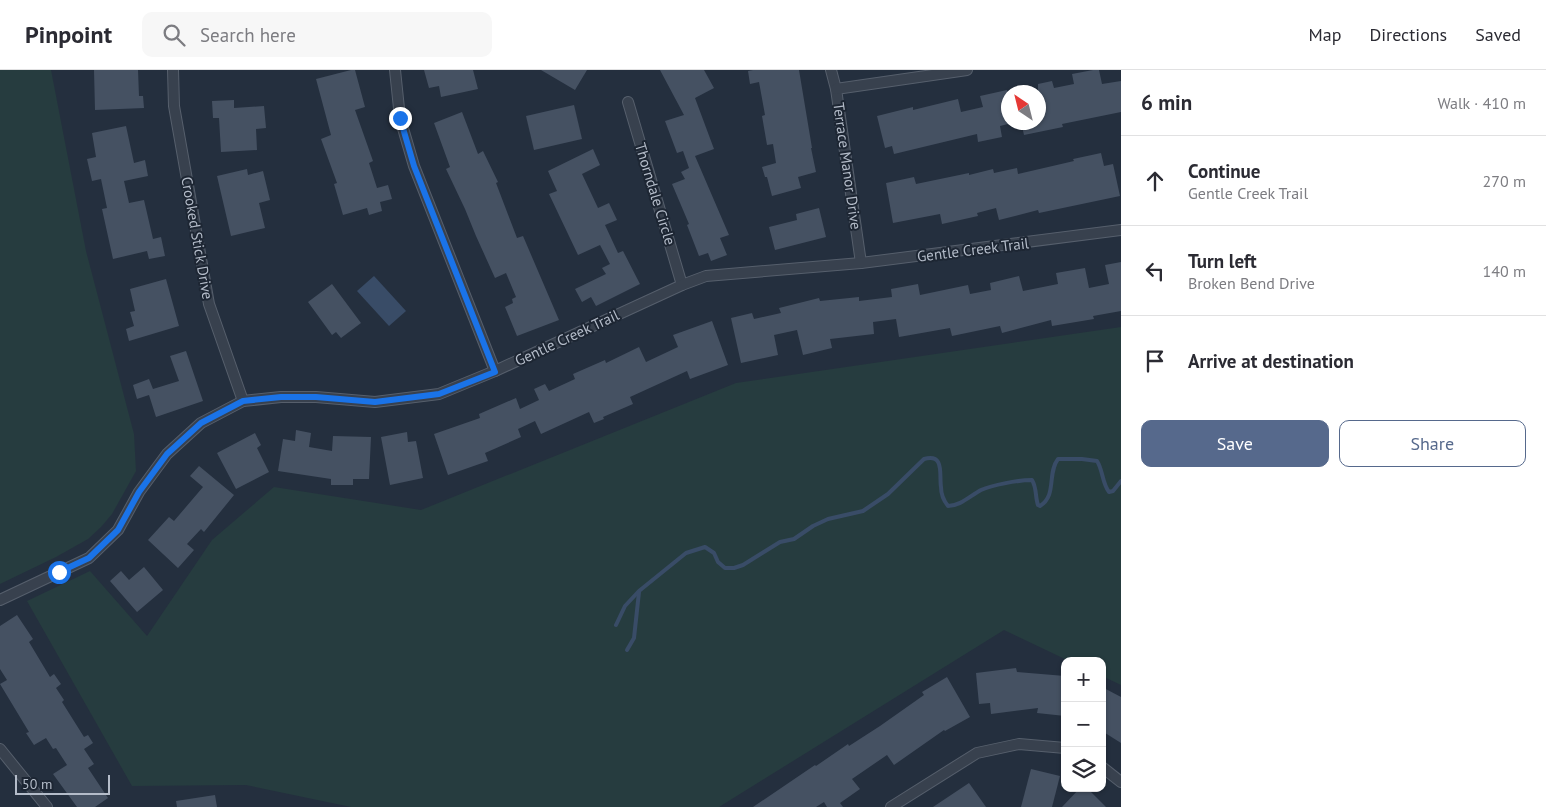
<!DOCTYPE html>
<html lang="en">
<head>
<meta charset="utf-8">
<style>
	:root { --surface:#fff; --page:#f7f7f7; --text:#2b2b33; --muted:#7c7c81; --line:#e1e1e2; --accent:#56698c }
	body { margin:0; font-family:"PT Sans",sans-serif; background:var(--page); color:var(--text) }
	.controls { position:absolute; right:15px; bottom:15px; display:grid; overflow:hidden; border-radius:10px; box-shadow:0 1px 4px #0004 }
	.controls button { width:45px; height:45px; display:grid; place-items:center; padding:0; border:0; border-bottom:1px solid var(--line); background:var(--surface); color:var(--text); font:25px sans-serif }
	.compass { position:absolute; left:1001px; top:15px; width:45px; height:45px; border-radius:50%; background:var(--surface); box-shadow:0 1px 4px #0004; rotate:325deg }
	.scale { position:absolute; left:15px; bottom:12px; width:95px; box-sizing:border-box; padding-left:5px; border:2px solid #b4bcc9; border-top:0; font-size:14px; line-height:18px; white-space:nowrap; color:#b4bcc9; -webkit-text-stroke:4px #1d2633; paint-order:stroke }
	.stop { position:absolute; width:15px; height:15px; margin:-11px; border:4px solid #1a73e8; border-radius:50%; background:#fff }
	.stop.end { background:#1a73e8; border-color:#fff; box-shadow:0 1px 5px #0008 }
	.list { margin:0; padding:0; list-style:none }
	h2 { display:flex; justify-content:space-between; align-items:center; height:65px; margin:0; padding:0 20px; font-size:21px }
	h2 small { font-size:16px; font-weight:400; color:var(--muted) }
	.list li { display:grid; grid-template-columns:32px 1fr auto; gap:15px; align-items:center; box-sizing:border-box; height:90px; padding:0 20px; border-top:1px solid var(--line) }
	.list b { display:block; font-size:19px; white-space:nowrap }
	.list p { margin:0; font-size:16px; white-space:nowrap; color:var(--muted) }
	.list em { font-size:16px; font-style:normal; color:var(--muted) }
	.actions { display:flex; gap:10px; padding:15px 20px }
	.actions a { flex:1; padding:11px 0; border:1px solid var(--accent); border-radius:10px; text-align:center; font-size:18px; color:var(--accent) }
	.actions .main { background:var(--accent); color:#fff }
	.icon { flex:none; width:28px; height:28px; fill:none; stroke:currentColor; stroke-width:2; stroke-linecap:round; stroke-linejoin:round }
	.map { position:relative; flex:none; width:1121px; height:737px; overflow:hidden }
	header { display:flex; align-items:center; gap:30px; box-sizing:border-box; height:70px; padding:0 25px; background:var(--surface); border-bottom:1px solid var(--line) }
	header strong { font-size:24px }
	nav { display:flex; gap:28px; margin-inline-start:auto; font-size:18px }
	.search { width:350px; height:45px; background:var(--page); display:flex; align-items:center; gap:12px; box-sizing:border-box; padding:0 18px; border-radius:10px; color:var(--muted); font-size:19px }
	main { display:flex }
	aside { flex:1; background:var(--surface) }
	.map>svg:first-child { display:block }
	.green { fill:#263c3f }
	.water { fill:#394c67 }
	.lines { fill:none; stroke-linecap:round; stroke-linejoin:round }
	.stream { stroke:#394c67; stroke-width:4 }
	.building { fill:#455162 }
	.minor-casing { stroke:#565f6c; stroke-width:12 }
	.minor { stroke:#38414e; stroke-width:10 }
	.route { stroke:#1a73e8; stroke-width:6 }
	.labels { text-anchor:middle; stroke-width:4; stroke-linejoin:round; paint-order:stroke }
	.street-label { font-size:15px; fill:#b4bcc9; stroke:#1d2633 }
</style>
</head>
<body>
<header>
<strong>Pinpoint</strong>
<div class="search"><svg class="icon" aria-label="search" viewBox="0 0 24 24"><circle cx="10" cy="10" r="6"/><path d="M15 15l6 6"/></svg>Search here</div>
<nav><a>Map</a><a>Directions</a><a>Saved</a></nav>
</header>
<main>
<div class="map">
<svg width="1121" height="737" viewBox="0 0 1121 737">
	<rect width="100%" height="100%" fill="#242f3e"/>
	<g class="green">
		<path d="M 0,0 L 51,0 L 86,181 L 134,364 L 136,401 L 112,444 L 101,457 L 88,469 L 56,487 L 0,514 Z"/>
		<path d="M 1121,257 L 1121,615 L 1102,606 L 1102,591 L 1069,591 L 1004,560 L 719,737 L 351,737 L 246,715 L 132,716 L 27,531 L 90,501 L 147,566 L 212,470 L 274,417 L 421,440 L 736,313 Z"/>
	</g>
	<path class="water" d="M 374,206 L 406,241 L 389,256 L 357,221 Z"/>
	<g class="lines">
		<g class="stream">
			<path d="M 616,555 L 625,536 L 639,521 L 686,483 L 705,477 L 714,483 L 718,492 L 725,498 L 734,498 L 743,495 L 780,472 L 794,469 L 813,456 L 828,449 L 863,441 L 888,424 L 924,389 C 945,383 939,405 941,417 C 941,424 944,431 948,436 C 960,436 970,426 981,420 C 992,415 1019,410 1032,410 C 1037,418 1035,427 1038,435 L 1040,436 C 1057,426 1047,403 1058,389 L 1082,389 L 1097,391 C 1103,400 1102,413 1109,422 L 1113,421 L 1121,411"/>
			<path d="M 627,580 L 634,568 L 639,522"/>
		</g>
	</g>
	<g class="building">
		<path d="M 94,0 L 138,0 L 139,26 L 143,26 L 144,38 L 95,40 Z"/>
		<path d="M 351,0 L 355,0 L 365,37 L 355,40 L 373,91 L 369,93 L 377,118 L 388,115 L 392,129 L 380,132 L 382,141 L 369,145 L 367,138 L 343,145 L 334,114 L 337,113 L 321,69 L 331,65 L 316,9 Z"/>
		<path d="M 424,0 L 473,0 L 478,19 L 441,27 L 439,16 L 429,18 Z"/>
		<path d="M 541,0 L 587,0 L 575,20 Z"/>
		<path d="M 660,0 L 704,0 L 714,18 L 695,28 L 714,79 L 695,86 L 729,165 L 720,168 L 727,185 L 711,191 L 708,183 L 699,186 L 687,155 L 689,154 L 672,114 L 685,109 L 681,102 L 689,98 L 683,81 L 677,83 L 665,51 L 684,45 Z"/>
		<path d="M 753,0 L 799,0 L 812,78 L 811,78 L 816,102 L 798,107 L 801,118 L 772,126 L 767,107 L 765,107 L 762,97 L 776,93 L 773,74 L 767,75 L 762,46 L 765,45 L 759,12 L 750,14 L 748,1 Z"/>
		<path d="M 1093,0 L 1099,0 L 1102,14 L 1121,11 L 1121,42 L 1062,54 L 1063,57 L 1024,65 L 1021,52 L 1038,52 L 1038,14 L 1052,11 L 1054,18 L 1074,14 L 1072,4 Z"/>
		<path d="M 1007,20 L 1008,28 L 1008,54 L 1000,56 L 1002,67 L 978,72 L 977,64 L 894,84 L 892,76 L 885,78 L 877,46 L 913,37 L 913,40 L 958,29 L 961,42 L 983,37 L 980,26 Z"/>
		<path d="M 234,30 L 234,38 L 264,36 L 266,58 L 256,59 L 257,80 L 221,82 L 219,48 L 213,48 L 212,31 Z"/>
		<path d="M 574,35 L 582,69 L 534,80 L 526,46 Z"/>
		<path d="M 462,42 L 478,84 L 483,81 L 498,112 L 496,113 L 517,168 L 523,166 L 559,250 L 517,266 L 505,237 L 513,233 L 512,229 L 516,227 L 506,203 L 495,208 L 476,166 L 465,139 L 446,99 L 450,97 L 434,53 Z"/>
		<path d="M 126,56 L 134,93 L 145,90 L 148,106 L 124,111 L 129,133 L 144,130 L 153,169 L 161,167 L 165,186 L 149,189 L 147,181 L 113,189 L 102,139 L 107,138 L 101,109 L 92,111 L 87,89 L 96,87 L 92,63 Z"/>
		<path d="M 593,79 L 600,95 L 582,104 L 598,138 L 609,133 L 617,150 L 605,155 L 618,183 L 623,181 L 640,214 L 596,236 L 591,227 L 582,232 L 575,219 L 606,204 L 602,198 L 610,194 L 600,175 L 578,185 L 549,124 L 557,121 L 548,101 Z"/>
		<path d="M 1101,83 L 1104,96 L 1113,94 L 1120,126 L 1039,143 L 1038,140 L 999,150 L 996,138 L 977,143 L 978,146 L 942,154 L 940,144 L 893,153 L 886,113 L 914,107 L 916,114 L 969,103 L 969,105 L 993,99 L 994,103 L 1017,98 L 1018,104 L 1074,91 L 1073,89 Z"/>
		<path d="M 247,99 L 248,105 L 263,101 L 270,130 L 259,133 L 265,158 L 231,166 L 217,106 Z"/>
		<path d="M 819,138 L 826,167 L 775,180 L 769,157 L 797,150 L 796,144 Z"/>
		<path d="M 1121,192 L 1121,241 L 1093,246 L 1094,249 L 1052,256 L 1051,250 L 1002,263 L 1000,256 L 952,266 L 950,258 L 899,267 L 896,249 L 873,252 L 874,264 L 830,269 L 832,278 L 803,285 L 797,260 L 774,265 L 778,285 L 741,293 L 731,248 L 752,243 L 754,249 L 781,243 L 779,238 L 819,228 L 820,231 L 859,227 L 859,231 L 892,227 L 891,219 L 918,214 L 920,225 L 968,215 L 970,224 L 991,220 L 990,213 L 1019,206 L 1023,221 L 1058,214 L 1056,203 L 1085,198 L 1089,218 L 1109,214 L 1105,195 Z"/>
		<path d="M 166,209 L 179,256 L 129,271 L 126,259 L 134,256 L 130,242 L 135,241 L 130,219 Z"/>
		<path d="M 332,214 L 361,253 L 341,268 L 336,262 L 332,265 L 308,232 Z"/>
		<path d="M 712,251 L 728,295 L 690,309 L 687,301 L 630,327 L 633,334 L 603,347 L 604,349 L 594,353 L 589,342 L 541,364 L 535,351 L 518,359 L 521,367 L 485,383 L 488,391 L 448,405 L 434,364 L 480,348 L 479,344 L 516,328 L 520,339 L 539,330 L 534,319 L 545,314 L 549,321 L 575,309 L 573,304 L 605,290 L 606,293 L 639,277 L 646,292 L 678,277 L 673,265 Z"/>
		<path d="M 186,281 L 203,331 L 156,347 L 149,325 L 137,329 L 133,315 L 149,309 L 153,319 L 179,311 L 170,286 Z"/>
		<path d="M 296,360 L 311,363 L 309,377 L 332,381 L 333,366 L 371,367 L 369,409 L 353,409 L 353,415 L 331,415 L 331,409 L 278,401 L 283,369 L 295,371 Z"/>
		<path d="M 407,362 L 408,372 L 416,371 L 423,408 L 390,415 L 381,367 Z"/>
		<path d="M 255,363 L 261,375 L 257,378 L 269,402 L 236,419 L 217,383 Z"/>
		<path d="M 199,396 L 234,425 L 204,462 L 201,459 L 187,474 L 194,480 L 178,498 L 148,470 L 169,447 L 174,451 L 203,417 L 190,406 Z"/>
		<path d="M 144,497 L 163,520 L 137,542 L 110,511 L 121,501 L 129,510 Z"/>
		<path d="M 17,545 L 33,569 L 29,572 L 50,607 L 54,604 L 61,614 L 56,618 L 64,630 L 62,632 L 84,667 L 88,665 L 93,673 L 84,679 L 94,694 L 88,698 L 108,728 L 95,737 L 77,737 L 53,704 L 67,695 L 56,678 L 53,679 L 46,668 L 34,675 L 26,663 L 29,662 L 0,614 L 7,610 L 0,599 L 0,556 Z"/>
		<path d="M 1016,598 L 1017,602 L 1065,606 L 1065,646 L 1037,643 L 1038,638 L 991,644 L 990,633 L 979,634 L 976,603 Z"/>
		<path d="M 947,607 L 970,647 L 945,661 L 944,660 L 894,695 L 887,685 L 852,709 L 860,719 L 840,733 L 843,737 L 827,737 L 824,732 L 816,737 L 753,737 L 815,695 L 816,696 L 848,674 L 849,676 L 880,656 L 924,625 L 922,622 Z"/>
		<path d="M 1102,617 L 1121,627 L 1121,673 L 1102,661 Z"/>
		<path d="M 1031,699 L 1060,706 L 1052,737 L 1021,737 Z"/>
		<path d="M 969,713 L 986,737 L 933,737 Z"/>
		<path d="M 1080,718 L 1087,718 L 1106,737 L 1062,737 Z"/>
		<path d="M 215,725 L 217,737 L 177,737 L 176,731 Z"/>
	</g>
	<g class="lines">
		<defs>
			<g id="minor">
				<path d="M 173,0 L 174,36 L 209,234 L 243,331"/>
				<path d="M 395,0 L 400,48 L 414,96 L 495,301"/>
				<path d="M 831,0 L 836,19 L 861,193"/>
				<path d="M 836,19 L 967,0"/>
				<path d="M 628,32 L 682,215"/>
				<path d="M 0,530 L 89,488 L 118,460 L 139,422 L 167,384 L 201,353 L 243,331 L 281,327 L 316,327 L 375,332 L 439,324 L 495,301 L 682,215 L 706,206 L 861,193 L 1121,160"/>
				<path d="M 0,679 L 47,737"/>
				<path d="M 1102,697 L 1121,712"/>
				<path d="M 891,737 L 977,683 L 1019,674 L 1065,678"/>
			</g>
		</defs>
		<use href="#minor" class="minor-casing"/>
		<use href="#minor" class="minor"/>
	</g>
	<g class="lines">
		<path class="route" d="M 59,502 L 89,488 L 118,460 L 139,422 L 167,384 L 201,353 L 243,331 L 281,327 L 316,327 L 375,332 L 439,324 L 495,302 L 414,96 L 400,48"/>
	</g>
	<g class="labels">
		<g class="street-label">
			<text transform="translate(847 96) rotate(82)" y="5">Terrace Manor Drive</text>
			<text transform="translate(655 124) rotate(73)" y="5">Thorndale Circle</text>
			<text transform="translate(197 168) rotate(80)" y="5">Crooked Stick Drive</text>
			<text transform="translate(973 180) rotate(-7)" y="5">Gentle Creek Trail</text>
			<text transform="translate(567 268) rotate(-25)" y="5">Gentle Creek Trail</text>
		</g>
	</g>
</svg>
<div class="controls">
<button>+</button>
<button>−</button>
<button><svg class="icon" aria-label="layers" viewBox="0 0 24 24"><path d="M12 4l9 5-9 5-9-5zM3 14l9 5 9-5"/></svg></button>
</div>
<svg class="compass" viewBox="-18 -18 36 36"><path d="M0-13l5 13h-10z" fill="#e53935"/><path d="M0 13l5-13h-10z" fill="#7c7c81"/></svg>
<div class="scale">50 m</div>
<div class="stop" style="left:59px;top:502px"></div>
<div class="stop end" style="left:400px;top:48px"></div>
</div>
<aside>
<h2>6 min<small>Walk · 410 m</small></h2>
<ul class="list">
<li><svg class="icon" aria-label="ahead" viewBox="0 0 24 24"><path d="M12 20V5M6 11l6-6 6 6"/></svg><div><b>Continue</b><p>Gentle Creek Trail</p></div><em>270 m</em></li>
<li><svg class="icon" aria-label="left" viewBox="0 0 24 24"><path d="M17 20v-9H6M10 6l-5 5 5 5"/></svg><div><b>Turn left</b><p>Broken Bend Drive</p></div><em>140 m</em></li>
<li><svg class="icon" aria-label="arrive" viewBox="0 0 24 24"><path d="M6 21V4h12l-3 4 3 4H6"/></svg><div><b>Arrive at destination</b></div></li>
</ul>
<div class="actions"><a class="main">Save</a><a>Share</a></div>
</aside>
</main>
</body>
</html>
